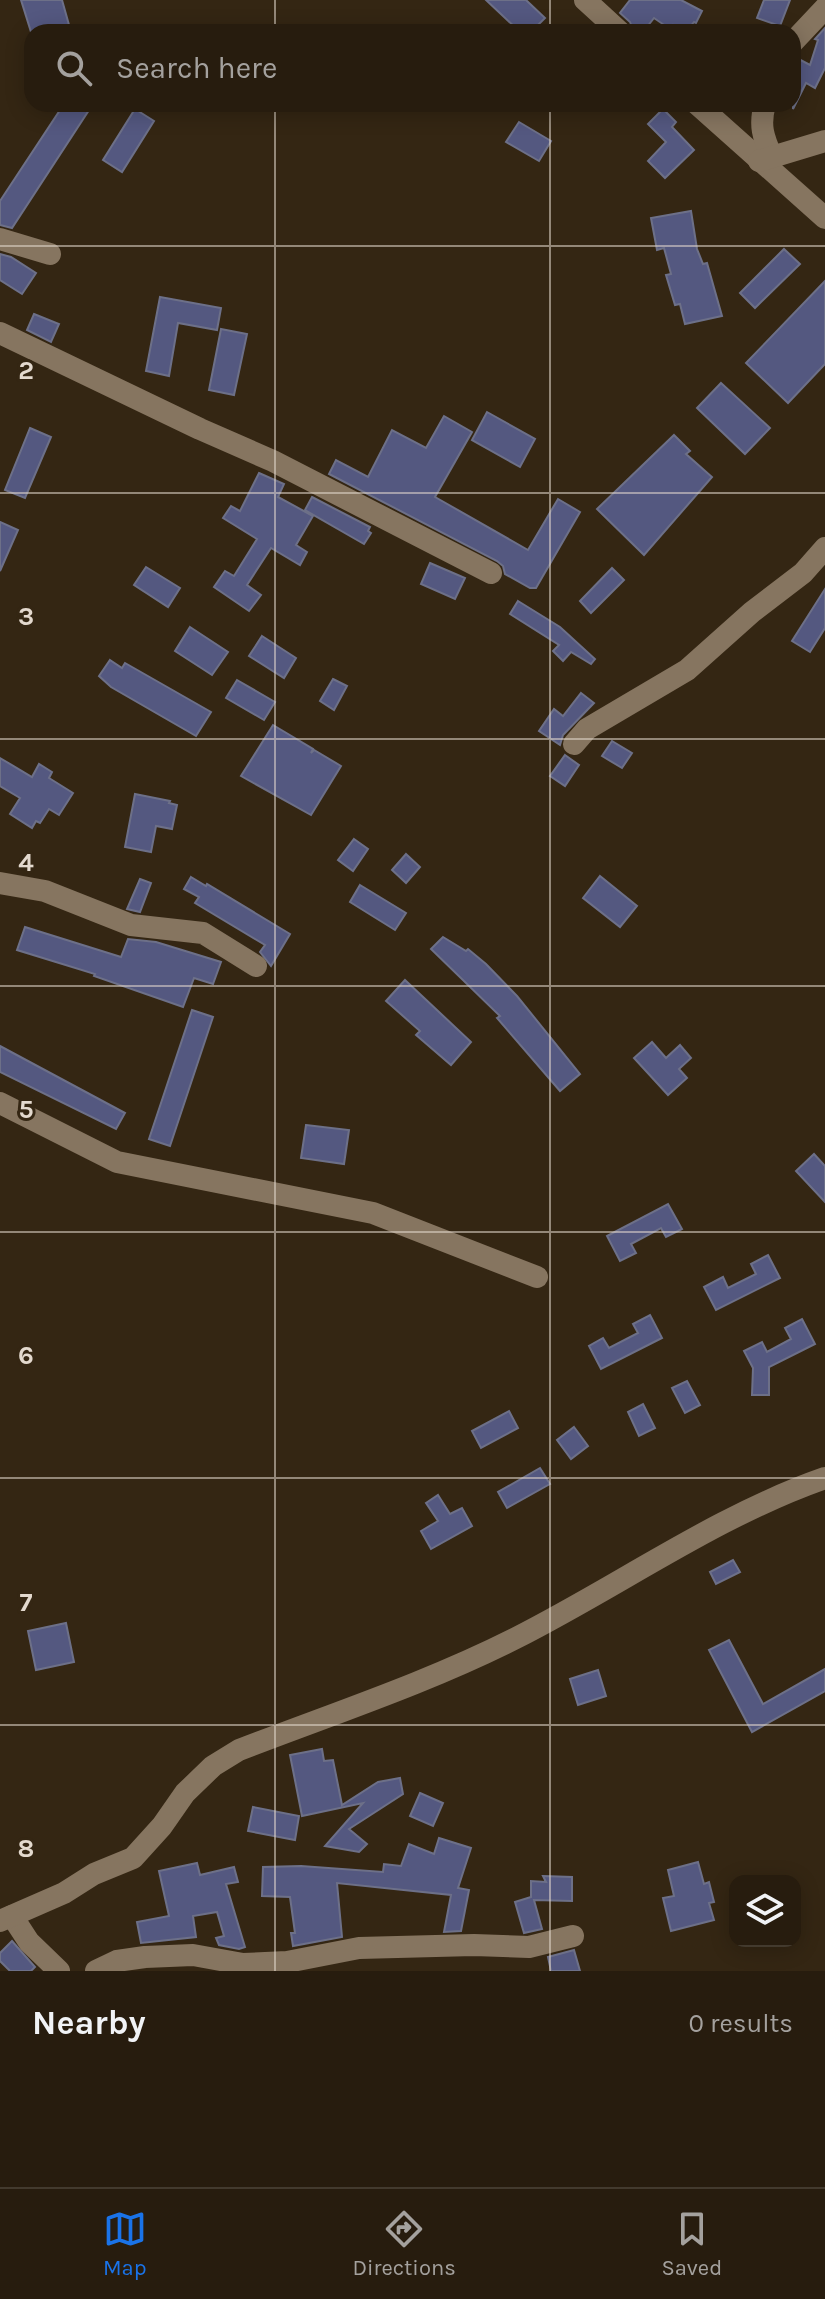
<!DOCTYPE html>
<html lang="en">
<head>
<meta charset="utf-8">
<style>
	:root { --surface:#271c0e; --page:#33291c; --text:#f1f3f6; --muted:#a4a19e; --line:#433a2e; --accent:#1a73e8 }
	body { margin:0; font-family:Karla,sans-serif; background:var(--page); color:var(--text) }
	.controls { position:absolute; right:24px; bottom:24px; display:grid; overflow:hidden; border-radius:16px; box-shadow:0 4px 20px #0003 }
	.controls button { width:72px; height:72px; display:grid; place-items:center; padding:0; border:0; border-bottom:2px solid var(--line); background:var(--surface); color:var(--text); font:40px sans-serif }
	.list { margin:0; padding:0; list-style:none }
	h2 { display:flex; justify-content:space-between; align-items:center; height:104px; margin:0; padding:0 32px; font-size:34px }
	h2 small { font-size:26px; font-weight:400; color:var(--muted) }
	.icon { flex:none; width:44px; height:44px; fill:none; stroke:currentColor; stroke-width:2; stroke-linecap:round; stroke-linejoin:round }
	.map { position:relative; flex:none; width:825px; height:1971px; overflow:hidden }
	.search { position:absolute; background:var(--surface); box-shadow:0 4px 20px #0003; left:24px; right:24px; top:24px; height:88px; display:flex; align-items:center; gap:20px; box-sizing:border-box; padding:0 28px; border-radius:24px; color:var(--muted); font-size:30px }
	.sheet { height:216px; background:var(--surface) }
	nav { display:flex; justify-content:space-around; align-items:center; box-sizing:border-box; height:112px; border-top:2px solid var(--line); background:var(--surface); font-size:22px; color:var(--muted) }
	nav a { display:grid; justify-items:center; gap:4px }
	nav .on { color:var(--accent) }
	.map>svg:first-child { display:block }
	.building { fill:#545880; stroke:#6d7088; stroke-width:2 }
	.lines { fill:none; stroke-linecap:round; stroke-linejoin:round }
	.minor { stroke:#867560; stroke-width:22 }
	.grid { fill:none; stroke:#e3d9ce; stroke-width:2; stroke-opacity:0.55 }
	.grid-label { font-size:26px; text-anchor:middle; font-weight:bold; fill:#e3d9ce; stroke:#342613; stroke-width:6; stroke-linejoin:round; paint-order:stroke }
</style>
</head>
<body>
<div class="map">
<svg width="825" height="1971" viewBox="0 0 825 1971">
	<rect width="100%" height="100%" fill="#342613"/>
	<g class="building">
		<path d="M 21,0 L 62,0 L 71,32 L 31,32 Z"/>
		<path d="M 486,0 L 526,0 L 545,18 L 531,32 L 520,32 Z"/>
		<path d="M 630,0 L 681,0 L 702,11 L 696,23 L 694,22 L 686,32 L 681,32 L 673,25 L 670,29 L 654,18 L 643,32 L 634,32 L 630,22 L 620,13 Z"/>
		<path d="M 764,0 L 790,0 L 780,26 L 757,18 Z"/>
		<path d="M 825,28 L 825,68 L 815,88 L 806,83 L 793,109 L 793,56 L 810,65 L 818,40 L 815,39 Z"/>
		<path d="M 64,104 L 93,104 L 12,228 L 0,225 L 0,201 Z"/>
		<path d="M 135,109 L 154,121 L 122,172 L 103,160 Z"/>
		<path d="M 663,109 L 676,122 L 672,127 L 694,150 L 665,178 L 648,161 L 666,142 L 648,124 Z"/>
		<path d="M 519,122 L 551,141 L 539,161 L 506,142 Z"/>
		<path d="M 691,211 L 697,249 L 703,264 L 707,263 L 722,316 L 685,324 L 680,304 L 675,305 L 666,275 L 671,274 L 664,248 L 657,250 L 651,218 Z"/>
		<path d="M 784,249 L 800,264 L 755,308 L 740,293 Z"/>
		<path d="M 0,254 L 11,257 L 36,273 L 22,294 L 0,280 Z"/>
		<path d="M 825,281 L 825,364 L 788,403 L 746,363 Z"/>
		<path d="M 160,297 L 221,308 L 217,330 L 178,323 L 169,376 L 146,371 Z"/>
		<path d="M 34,314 L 59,324 L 51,342 L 27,330 Z"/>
		<path d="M 221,329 L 247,334 L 234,395 L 209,390 Z"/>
		<path d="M 721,383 L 770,428 L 745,454 L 697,408 Z"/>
		<path d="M 487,412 L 535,439 L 520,467 L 472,440 Z"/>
		<path d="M 444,416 L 472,432 L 435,497 L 528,550 L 558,499 L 580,512 L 536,588 L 530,588 L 505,574 L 503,566 L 497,561 L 329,474 L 336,460 L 368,477 L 392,430 L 426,448 Z"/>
		<path d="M 30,428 L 51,437 L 25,498 L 5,490 Z"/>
		<path d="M 674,435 L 690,451 L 686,454 L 712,477 L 644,555 L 597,509 Z"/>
		<path d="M 259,473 L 284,484 L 278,497 L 313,516 L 296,545 L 307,552 L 300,565 L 271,548 L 247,585 L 261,595 L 249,611 L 214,587 L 225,571 L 234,576 L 257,539 L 223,518 L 231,506 L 240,511 Z"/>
		<path d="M 312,497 L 370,527 L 368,531 L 371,533 L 364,544 L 305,510 Z"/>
		<path d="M 0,522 L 18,530 L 0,571 Z"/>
		<path d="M 430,563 L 465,578 L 455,599 L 421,584 Z"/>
		<path d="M 146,567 L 180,588 L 168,607 L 134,585 Z"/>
		<path d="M 612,568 L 624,580 L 591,613 L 580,601 Z"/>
		<path d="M 825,589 L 825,628 L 810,652 L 792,641 Z"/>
		<path d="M 518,601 L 560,627 L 595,659 L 591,664 L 571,652 L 563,661 L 553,651 L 559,645 L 510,614 Z"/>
		<path d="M 190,627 L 228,652 L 212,675 L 175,651 Z"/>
		<path d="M 262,636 L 296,658 L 284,678 L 249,656 Z"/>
		<path d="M 110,660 L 122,668 L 125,663 L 211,712 L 196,736 L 111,687 L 99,676 Z"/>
		<path d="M 333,679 L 347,686 L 334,710 L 320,701 Z"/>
		<path d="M 237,680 L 275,702 L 264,720 L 226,698 Z"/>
		<path d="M 581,693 L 594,703 L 563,735 L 560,745 L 539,731 L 554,709 L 563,716 Z"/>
		<path d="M 273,725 L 313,749 L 311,753 L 314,750 L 341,766 L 311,815 L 241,776 Z"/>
		<path d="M 612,741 L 632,753 L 622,768 L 602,756 Z"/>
		<path d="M 565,755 L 579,765 L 565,786 L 550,776 Z"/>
		<path d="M 0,758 L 32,777 L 39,764 L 52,772 L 49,778 L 73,793 L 59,815 L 49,809 L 40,823 L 36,821 L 32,828 L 10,814 L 20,798 L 0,786 Z"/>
		<path d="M 135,794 L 170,801 L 169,803 L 177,805 L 172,829 L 156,826 L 151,852 L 125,847 Z"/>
		<path d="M 354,839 L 368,849 L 353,871 L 338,860 Z"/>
		<path d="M 406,854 L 420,867 L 406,883 L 392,870 Z"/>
		<path d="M 600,876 L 637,906 L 620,927 L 583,898 Z"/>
		<path d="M 191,877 L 206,886 L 207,884 L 290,934 L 271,966 L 260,952 L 265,945 L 195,903 L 199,897 L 184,889 Z"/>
		<path d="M 140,879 L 151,883 L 140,912 L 127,909 Z"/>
		<path d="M 360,885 L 406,913 L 395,930 L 350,902 Z"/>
		<path d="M 25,927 L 121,957 L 128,939 L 156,942 L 221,962 L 213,984 L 194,978 L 183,1007 L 94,976 L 95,974 L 17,950 Z"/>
		<path d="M 443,937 L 466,951 L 468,949 L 486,964 L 517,996 L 580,1074 L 560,1091 L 497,1018 L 500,1016 L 431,949 Z"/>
		<path d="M 405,980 L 471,1042 L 451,1065 L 416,1035 L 420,1031 L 386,1001 Z"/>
		<path d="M 192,1010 L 213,1017 L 170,1146 L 149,1139 Z"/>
		<path d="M 652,1042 L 666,1058 L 680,1045 L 691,1058 L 679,1069 L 687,1078 L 668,1095 L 634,1058 Z"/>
		<path d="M 0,1046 L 125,1113 L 116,1129 L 0,1072 Z"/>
		<path d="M 306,1125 L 349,1130 L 344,1164 L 301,1158 Z"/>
		<path d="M 814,1154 L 825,1166 L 825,1202 L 796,1171 Z"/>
		<path d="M 668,1204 L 682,1229 L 666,1237 L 661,1228 L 631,1244 L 636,1253 L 620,1261 L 607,1236 Z"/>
		<path d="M 768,1255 L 780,1278 L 716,1310 L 704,1287 L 723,1277 L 728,1288 L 756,1274 L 751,1264 Z"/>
		<path d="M 650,1315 L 662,1338 L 601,1369 L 589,1346 L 603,1338 L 609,1348 L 638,1333 L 633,1324 Z"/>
		<path d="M 802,1319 L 815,1344 L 769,1367 L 769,1395 L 752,1395 L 753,1368 L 744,1351 L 762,1342 L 767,1352 L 791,1339 L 785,1328 Z"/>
		<path d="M 687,1381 L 700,1405 L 685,1413 L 672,1388 Z"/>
		<path d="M 643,1404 L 655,1428 L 639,1436 L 628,1412 Z"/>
		<path d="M 509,1411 L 518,1428 L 481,1448 L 472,1431 Z"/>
		<path d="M 574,1427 L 588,1446 L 571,1459 L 557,1440 Z"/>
		<path d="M 540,1468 L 550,1484 L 507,1508 L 498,1492 Z"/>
		<path d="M 438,1495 L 450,1514 L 462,1508 L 472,1526 L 431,1549 L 421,1531 L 438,1521 L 426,1503 Z"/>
		<path d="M 733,1560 L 740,1572 L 716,1584 L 710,1572 Z"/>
		<path d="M 66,1623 L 74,1662 L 36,1670 L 28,1631 Z"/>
		<path d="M 729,1640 L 763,1704 L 825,1669 L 825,1691 L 752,1732 L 709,1650 Z"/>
		<path d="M 598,1670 L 606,1696 L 578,1705 L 570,1679 Z"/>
		<path d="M 322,1749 L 324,1761 L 333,1760 L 342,1805 L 378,1782 L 400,1778 L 403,1794 L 349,1829 L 367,1844 L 359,1852 L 325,1846 L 363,1803 L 302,1816 L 290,1755 Z"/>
		<path d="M 420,1793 L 443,1803 L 433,1826 L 410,1816 Z"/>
		<path d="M 253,1807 L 299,1816 L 295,1840 L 248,1831 Z"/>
		<path d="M 439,1838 L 471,1848 L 458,1888 L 469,1890 L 461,1931 L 444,1932 L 451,1895 L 337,1883 L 342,1937 L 293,1946 L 291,1933 L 295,1933 L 290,1897 L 262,1896 L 263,1867 L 301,1866 L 383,1872 L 384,1864 L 401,1866 L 409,1844 L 434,1854 Z"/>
		<path d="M 698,1862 L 704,1884 L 709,1882 L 714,1902 L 709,1903 L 714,1920 L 671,1931 L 663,1898 L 674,1896 L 668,1870 Z"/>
		<path d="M 197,1863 L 200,1875 L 234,1867 L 238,1882 L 226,1884 L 245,1947 L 239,1949 L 219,1945 L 216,1938 L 224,1936 L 217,1912 L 193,1916 L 196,1937 L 141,1943 L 137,1922 L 169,1916 L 159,1871 Z"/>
		<path d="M 543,1876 L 572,1877 L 572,1901 L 534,1900 L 542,1929 L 524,1933 L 515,1902 L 531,1897 L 531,1881 L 546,1882 Z"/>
		<path d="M 12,1941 L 35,1967 L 31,1971 L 10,1971 L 0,1961 L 0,1953 Z"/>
		<path d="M 574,1950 L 580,1971 L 551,1971 L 548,1957 Z"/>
	</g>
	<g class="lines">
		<g class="minor">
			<path d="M 585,0 L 620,32"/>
			<path d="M 793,42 L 825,8"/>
			<path d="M 697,104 L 825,218"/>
			<path d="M 765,104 C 759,125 763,137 772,157"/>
			<path d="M 759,161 L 825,141"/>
			<path d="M 0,239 L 50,254"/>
			<path d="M 0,333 L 200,429 L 273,461 L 491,573"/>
			<path d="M 574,744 L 587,729 L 687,670 L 752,612 L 803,573 L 825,548"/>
			<path d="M 0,883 L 45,891 L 131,925 L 203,933 L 256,966"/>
			<path d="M 0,1103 L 117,1162 L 373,1213 L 537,1277"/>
			<path d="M 12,1916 L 29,1942 L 59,1971"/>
			<path d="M 0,1921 L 64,1893 L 94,1874 L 133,1858 L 162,1826 L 185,1793 L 213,1766 L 239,1750 C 332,1714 427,1683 516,1638 C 619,1586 716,1516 825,1478"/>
			<path d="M 96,1971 L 117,1961 L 145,1957 L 193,1955 L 243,1964 L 287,1962 L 359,1948 L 474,1945 L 529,1947 L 573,1936"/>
		</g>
	</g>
	<path class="grid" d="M 275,0 L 275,32M 550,0 L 550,32M 275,104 L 275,1971M 550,104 L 550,1971M 0,246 L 825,246M 0,493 L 825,493M 0,739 L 825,739M 0,986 L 825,986M 0,1232 L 825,1232M 0,1478 L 825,1478M 0,1725 L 825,1725"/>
	<g class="grid-label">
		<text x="26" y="379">2</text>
		<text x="26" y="625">3</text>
		<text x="26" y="871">4</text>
		<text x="26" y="1118">5</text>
		<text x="26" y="1364">6</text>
		<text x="26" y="1611">7</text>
		<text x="26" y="1857">8</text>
	</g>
</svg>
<div class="controls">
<button><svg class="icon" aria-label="layers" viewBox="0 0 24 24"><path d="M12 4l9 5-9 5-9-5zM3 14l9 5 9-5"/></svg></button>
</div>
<div class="search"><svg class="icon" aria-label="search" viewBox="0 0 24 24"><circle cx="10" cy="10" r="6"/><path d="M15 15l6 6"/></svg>Search here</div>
</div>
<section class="sheet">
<h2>Nearby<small>0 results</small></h2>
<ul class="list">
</ul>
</section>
<nav>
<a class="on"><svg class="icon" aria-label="map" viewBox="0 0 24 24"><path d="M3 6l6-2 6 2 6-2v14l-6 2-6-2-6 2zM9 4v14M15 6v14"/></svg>Map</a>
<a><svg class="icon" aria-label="directions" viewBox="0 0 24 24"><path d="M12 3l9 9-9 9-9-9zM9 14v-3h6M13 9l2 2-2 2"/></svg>Directions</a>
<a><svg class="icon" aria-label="saved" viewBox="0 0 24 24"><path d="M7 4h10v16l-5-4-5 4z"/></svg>Saved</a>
</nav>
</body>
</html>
